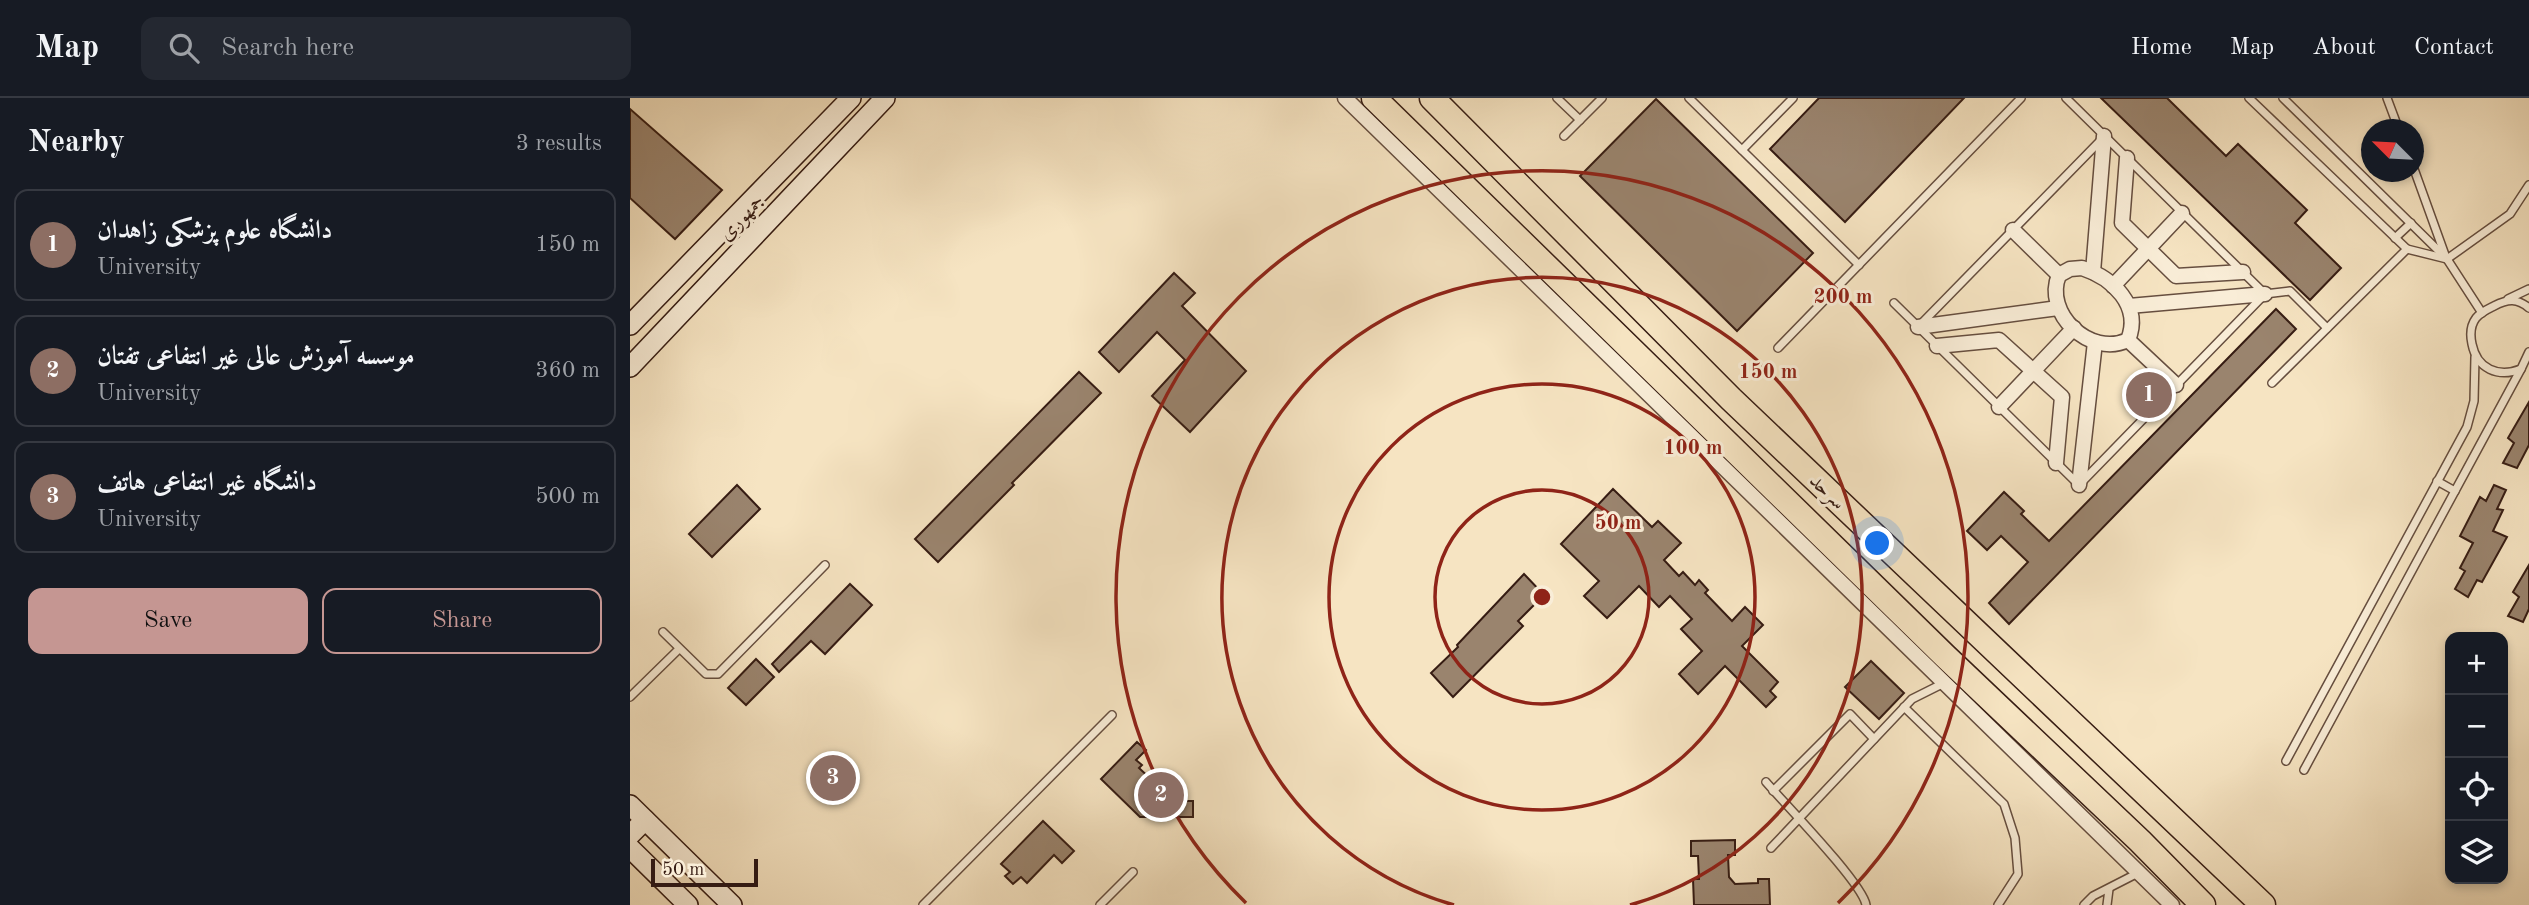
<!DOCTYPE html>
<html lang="en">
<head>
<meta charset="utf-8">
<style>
	:root { --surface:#171b24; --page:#242831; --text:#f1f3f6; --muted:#9ea1a6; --line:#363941; --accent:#c59692 }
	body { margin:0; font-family:"Old Standard TT",Amiri,serif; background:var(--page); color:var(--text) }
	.controls { position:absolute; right:21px; bottom:21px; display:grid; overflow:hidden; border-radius:14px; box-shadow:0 4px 10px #0003 }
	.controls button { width:63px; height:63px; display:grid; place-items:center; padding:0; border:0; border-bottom:2px solid var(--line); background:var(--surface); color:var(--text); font:35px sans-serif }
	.compass { position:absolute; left:1731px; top:21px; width:63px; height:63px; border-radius:50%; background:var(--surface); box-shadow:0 4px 10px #0003; rotate:294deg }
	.scale { position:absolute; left:21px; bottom:18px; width:107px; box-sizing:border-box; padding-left:7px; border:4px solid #361c13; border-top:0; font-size:19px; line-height:24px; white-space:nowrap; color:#361c13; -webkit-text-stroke:5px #f9edd7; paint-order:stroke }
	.you { position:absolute; left:1248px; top:446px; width:24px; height:24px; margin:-18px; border:5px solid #fff; border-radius:50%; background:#1a73e8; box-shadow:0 0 0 10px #1a73e833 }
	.badge { display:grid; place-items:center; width:46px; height:46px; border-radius:50%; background:var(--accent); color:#fff; font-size:23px; font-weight:700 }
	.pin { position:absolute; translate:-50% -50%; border:4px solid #fff; box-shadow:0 2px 7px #0006 }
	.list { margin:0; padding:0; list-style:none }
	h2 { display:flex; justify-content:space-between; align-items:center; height:91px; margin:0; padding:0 28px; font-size:30px }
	h2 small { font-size:23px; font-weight:400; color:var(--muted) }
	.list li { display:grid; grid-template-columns:46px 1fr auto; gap:21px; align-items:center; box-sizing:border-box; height:112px; margin:0 14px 14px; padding:0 14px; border:2px solid var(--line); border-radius:14px }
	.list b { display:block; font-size:26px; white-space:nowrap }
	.list p { margin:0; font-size:23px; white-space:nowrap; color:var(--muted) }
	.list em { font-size:23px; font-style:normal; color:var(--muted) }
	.actions { display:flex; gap:14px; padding:21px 28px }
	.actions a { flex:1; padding:16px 0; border:2px solid var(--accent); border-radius:14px; text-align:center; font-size:24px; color:var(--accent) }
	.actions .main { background:var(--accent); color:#111 }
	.icon { flex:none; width:38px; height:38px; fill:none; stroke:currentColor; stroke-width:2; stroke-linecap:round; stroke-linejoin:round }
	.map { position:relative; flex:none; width:1899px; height:807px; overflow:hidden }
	header { display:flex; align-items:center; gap:42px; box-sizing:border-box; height:98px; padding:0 35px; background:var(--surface); border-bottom:2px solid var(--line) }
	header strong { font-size:33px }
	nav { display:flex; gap:38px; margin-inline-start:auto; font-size:24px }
	.search { width:490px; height:63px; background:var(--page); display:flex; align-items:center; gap:18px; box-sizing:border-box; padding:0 24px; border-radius:14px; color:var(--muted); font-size:26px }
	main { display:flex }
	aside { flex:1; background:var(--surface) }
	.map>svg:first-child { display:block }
	.building { fill:#9a846e; stroke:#361c13; stroke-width:2 }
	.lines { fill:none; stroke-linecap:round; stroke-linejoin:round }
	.lane-casing { stroke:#664e3f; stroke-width:10 }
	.street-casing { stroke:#664e3f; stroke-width:17 }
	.secondary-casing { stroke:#361c13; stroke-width:22 }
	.highway-casing { stroke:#361c13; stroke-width:27 }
	.lane { stroke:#f9edd7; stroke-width:7 }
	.street { stroke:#f9edd7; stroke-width:14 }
	.secondary { stroke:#f9edd7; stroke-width:19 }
	.highway { stroke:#f6e4c2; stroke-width:24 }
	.ring { fill:none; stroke:#8f2418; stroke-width:3.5 }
	.labels { text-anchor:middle; stroke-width:6; stroke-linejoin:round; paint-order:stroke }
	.street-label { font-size:21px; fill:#361c13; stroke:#f9edd7 }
	.centre { fill:#8f2418; stroke:#f9edd7; stroke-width:3.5 }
	.ring-label { font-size:21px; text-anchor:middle; font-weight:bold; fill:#8f2418; stroke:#f9edd7; stroke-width:6; stroke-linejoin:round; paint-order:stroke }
</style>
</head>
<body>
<header>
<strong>Map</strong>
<div class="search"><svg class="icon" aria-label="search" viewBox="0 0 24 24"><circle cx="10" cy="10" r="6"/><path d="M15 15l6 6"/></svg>Search here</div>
<nav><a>Home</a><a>Map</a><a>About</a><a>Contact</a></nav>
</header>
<main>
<aside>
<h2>Nearby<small>3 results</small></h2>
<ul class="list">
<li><span class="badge" style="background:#8d6e63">1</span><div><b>دانشگاه علوم پزشکی زاهدان</b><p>University</p></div><em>150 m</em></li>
<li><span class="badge" style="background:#8d6e63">2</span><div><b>موسسه آموزش عالی غیر انتفاعی تفتان</b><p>University</p></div><em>360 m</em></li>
<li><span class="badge" style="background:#8d6e63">3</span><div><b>دانشگاه غیر انتفاعی هاتف</b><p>University</p></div><em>500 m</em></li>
</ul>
<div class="actions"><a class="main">Save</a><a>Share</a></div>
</aside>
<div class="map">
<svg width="1899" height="807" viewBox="0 0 1899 807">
	<rect width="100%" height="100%" fill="#f6e4c2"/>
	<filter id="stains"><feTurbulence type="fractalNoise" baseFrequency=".00286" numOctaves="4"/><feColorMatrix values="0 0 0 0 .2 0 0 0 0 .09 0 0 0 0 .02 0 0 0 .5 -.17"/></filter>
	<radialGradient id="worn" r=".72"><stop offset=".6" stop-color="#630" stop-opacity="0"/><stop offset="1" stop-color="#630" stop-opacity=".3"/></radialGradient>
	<g class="building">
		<path d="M 1189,0 L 1334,0 L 1215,124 L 1140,51 Z"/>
		<path d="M 1471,0 L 1537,0 L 1596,58 L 1608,46 L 1677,112 L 1665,125 L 1711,170 L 1680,202 Z"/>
		<path d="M 1026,1 L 1183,155 L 1107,233 L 950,78 Z"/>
		<path d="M 0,11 L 92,92 L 45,141 L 0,100 Z"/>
		<path d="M 544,175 L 565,195 L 552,208 L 616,273 L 560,334 L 522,298 L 555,262 L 527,234 L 489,274 L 469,254 Z"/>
		<path d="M 1646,211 L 1666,231 L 1379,526 L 1359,505 L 1398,464 L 1371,438 L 1357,452 L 1337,433 L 1374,394 L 1394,413 L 1391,416 L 1419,443 Z"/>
		<path d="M 449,274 L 471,295 L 382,385 L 384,387 L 308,464 L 285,441 Z"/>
		<path d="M 1899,304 L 1899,347 L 1887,370 L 1873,365 L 1884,345 L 1878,340 Z"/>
		<path d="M 107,387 L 130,411 L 82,459 L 59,436 Z"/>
		<path d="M 1864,387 L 1876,392 L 1867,411 L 1873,412 L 1863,433 L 1877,439 L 1852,484 L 1847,482 L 1838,499 L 1825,491 L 1835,473 L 1830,470 L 1843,445 L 1830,438 L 1850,399 L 1856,403 Z"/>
		<path d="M 983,391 L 1022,429 L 1028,423 L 1051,445 L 1034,462 L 1049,478 L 1053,474 L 1065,487 L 1069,482 L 1078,492 L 1075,495 L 1102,523 L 1115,509 L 1133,527 L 1112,548 L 1148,584 L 1140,593 L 1146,599 L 1136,609 L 1095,568 L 1068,596 L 1049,576 L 1072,553 L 1051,531 L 1062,521 L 1040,498 L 1029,509 L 1009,488 L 977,520 L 954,498 L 969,483 L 931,446 Z"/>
		<path d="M 1899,467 L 1899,511 L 1893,524 L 1878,518 L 1889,499 L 1883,494 Z"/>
		<path d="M 894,476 L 914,497 L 888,523 L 893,528 L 823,599 L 801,575 L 828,549 L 827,547 Z"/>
		<path d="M 220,486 L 242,507 L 195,556 L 181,543 L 149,574 L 142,566 Z"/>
		<path d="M 126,561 L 144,579 L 116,607 L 98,590 Z"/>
		<path d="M 1241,563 L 1274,595 L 1249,621 L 1215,589 Z"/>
		<path d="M 507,644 L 516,652 L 506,662 L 512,667 L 509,670 L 524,684 L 553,684 L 553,703 L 563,703 L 563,719 L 510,719 L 471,681 Z"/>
		<path d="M 413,723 L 444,753 L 432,765 L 424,757 L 397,785 L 391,779 L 383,786 L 375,778 L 380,774 L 371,766 Z"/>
		<path d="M 1105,742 L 1105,757 L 1098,757 L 1099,779 L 1105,786 L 1128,785 L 1128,781 L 1139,781 L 1140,807 L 1064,807 L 1063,781 L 1069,781 L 1068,758 L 1061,758 L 1061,743 Z"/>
	</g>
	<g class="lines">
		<defs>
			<g id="lane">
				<path d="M 927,0 L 950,22"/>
				<path d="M 1059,0 L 1229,167"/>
				<path d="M 1436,0 L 1635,196"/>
				<path d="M 1619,0 L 1777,151 L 1817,161 L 1880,116 L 1899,87"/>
				<path d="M 1653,0 L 1817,161 L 1852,215"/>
				<path d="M 1757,0 L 1769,32"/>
				<path d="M 934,38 L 972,0"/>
				<path d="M 1112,52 L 1163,0"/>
				<path d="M 1784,71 L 1815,157"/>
				<path d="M 1765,140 L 1781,125"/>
				<path d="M 1878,201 L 1899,191"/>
				<path d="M 1264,205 L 1449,387 L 1635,196 L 1660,193 L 1697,230"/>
				<path d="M 1899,210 C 1887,200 1878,201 1864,208 C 1858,211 1851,214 1846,220 C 1840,228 1840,237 1842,246 C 1847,271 1868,280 1891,271 L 1899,254"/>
				<path d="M 1291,226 L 1471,42"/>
				<path d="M 1148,250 L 1391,0"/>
				<path d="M 1642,285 L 1777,151"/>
				<path d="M 1807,383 L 1825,393"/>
				<path d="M 33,534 L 76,576 L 88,576 L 195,467"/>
				<path d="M 0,599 L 49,551"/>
				<path d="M 1274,609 L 1374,706 L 1385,740 L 1388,776 L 1368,807"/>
				<path d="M 1656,663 L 1837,329 L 1844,303 L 1845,259"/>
				<path d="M 1674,672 L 1891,271"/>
				<path d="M 1136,684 C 1155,706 1233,786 1236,807"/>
				<path d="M 1143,693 L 1220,616 L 1244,641"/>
				<path d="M 1141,750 L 1282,601 L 1314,585"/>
				<path d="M 293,807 L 482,617"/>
				<path d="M 470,807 L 503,774"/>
				<path d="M 1454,807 L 1463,798 L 1508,775"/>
				<path d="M 1477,807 L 1479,791"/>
			</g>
			<g id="street">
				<path d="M 715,0 L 1542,807"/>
				<path d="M 1497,60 L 1492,125 L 1546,178 L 1613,174"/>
				<path d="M 1383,132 L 1429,177"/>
				<path d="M 1452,170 C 1483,180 1512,208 1498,242 C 1460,260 1413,215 1429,177 L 1440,171 Z"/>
				<path d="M 1463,174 L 1474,38"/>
				<path d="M 1483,188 L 1552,115"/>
				<path d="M 1499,208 L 1635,196"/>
				<path d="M 1288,229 L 1428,210"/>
				<path d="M 1498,242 L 1546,287"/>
				<path d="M 1307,248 L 1369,242 L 1432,299 L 1426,365"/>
				<path d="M 1369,309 L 1444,230"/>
				<path d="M 1449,387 L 1465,244"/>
			</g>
			<g id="secondary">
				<path d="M 0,227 L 221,0"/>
				<path d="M 0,269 L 255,0"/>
				<path d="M 0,707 L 102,807"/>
				<path d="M 0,737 L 15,722"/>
				<path d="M 0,750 L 58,807"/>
			</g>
			<g id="highway">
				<path d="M 744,0 L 1315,558 L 1510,743 L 1573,807"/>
				<path d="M 802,0 L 1101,301 L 1633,807"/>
			</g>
		</defs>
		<use href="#lane" class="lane-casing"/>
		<use href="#street" class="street-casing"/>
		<use href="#secondary" class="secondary-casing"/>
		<use href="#highway" class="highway-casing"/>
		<use href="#lane" class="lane"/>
		<use href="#street" class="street"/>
		<use href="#secondary" class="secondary"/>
		<use href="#highway" class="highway"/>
	</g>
	<g class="ring">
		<circle cx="912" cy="499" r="107"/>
		<circle cx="912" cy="499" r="213"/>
		<path d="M824 807A320 320 0 1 1 1000 807"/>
		<path d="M616 805A426 426 0 1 1 1208 805"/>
	</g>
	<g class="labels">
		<g class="street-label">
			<text transform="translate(111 119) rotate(-46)" y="7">جمهوری</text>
			<text transform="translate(1198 393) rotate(44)" y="7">سرحد</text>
		</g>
	</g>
	<circle cx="912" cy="499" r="10" class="centre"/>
	<g class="ring-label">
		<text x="1213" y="205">200 m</text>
		<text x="1138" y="280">150 m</text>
		<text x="1063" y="356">100 m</text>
		<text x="988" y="431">50 m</text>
	</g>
	<rect width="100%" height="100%" filter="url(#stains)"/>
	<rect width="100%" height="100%" fill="url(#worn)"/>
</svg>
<div class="controls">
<button>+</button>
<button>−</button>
<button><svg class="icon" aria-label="locate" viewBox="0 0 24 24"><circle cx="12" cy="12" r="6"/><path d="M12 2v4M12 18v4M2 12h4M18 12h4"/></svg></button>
<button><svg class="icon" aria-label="layers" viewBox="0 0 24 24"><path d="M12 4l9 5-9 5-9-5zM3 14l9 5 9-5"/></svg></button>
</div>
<svg class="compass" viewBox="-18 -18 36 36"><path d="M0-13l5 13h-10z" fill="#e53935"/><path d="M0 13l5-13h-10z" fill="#9ea1a6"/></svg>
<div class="scale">50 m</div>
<div class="you"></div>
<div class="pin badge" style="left:1519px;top:297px;background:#8d6e63">1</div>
<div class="pin badge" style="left:531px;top:697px;background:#8d6e63">2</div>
<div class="pin badge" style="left:203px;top:680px;background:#8d6e63">3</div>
</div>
</main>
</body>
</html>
